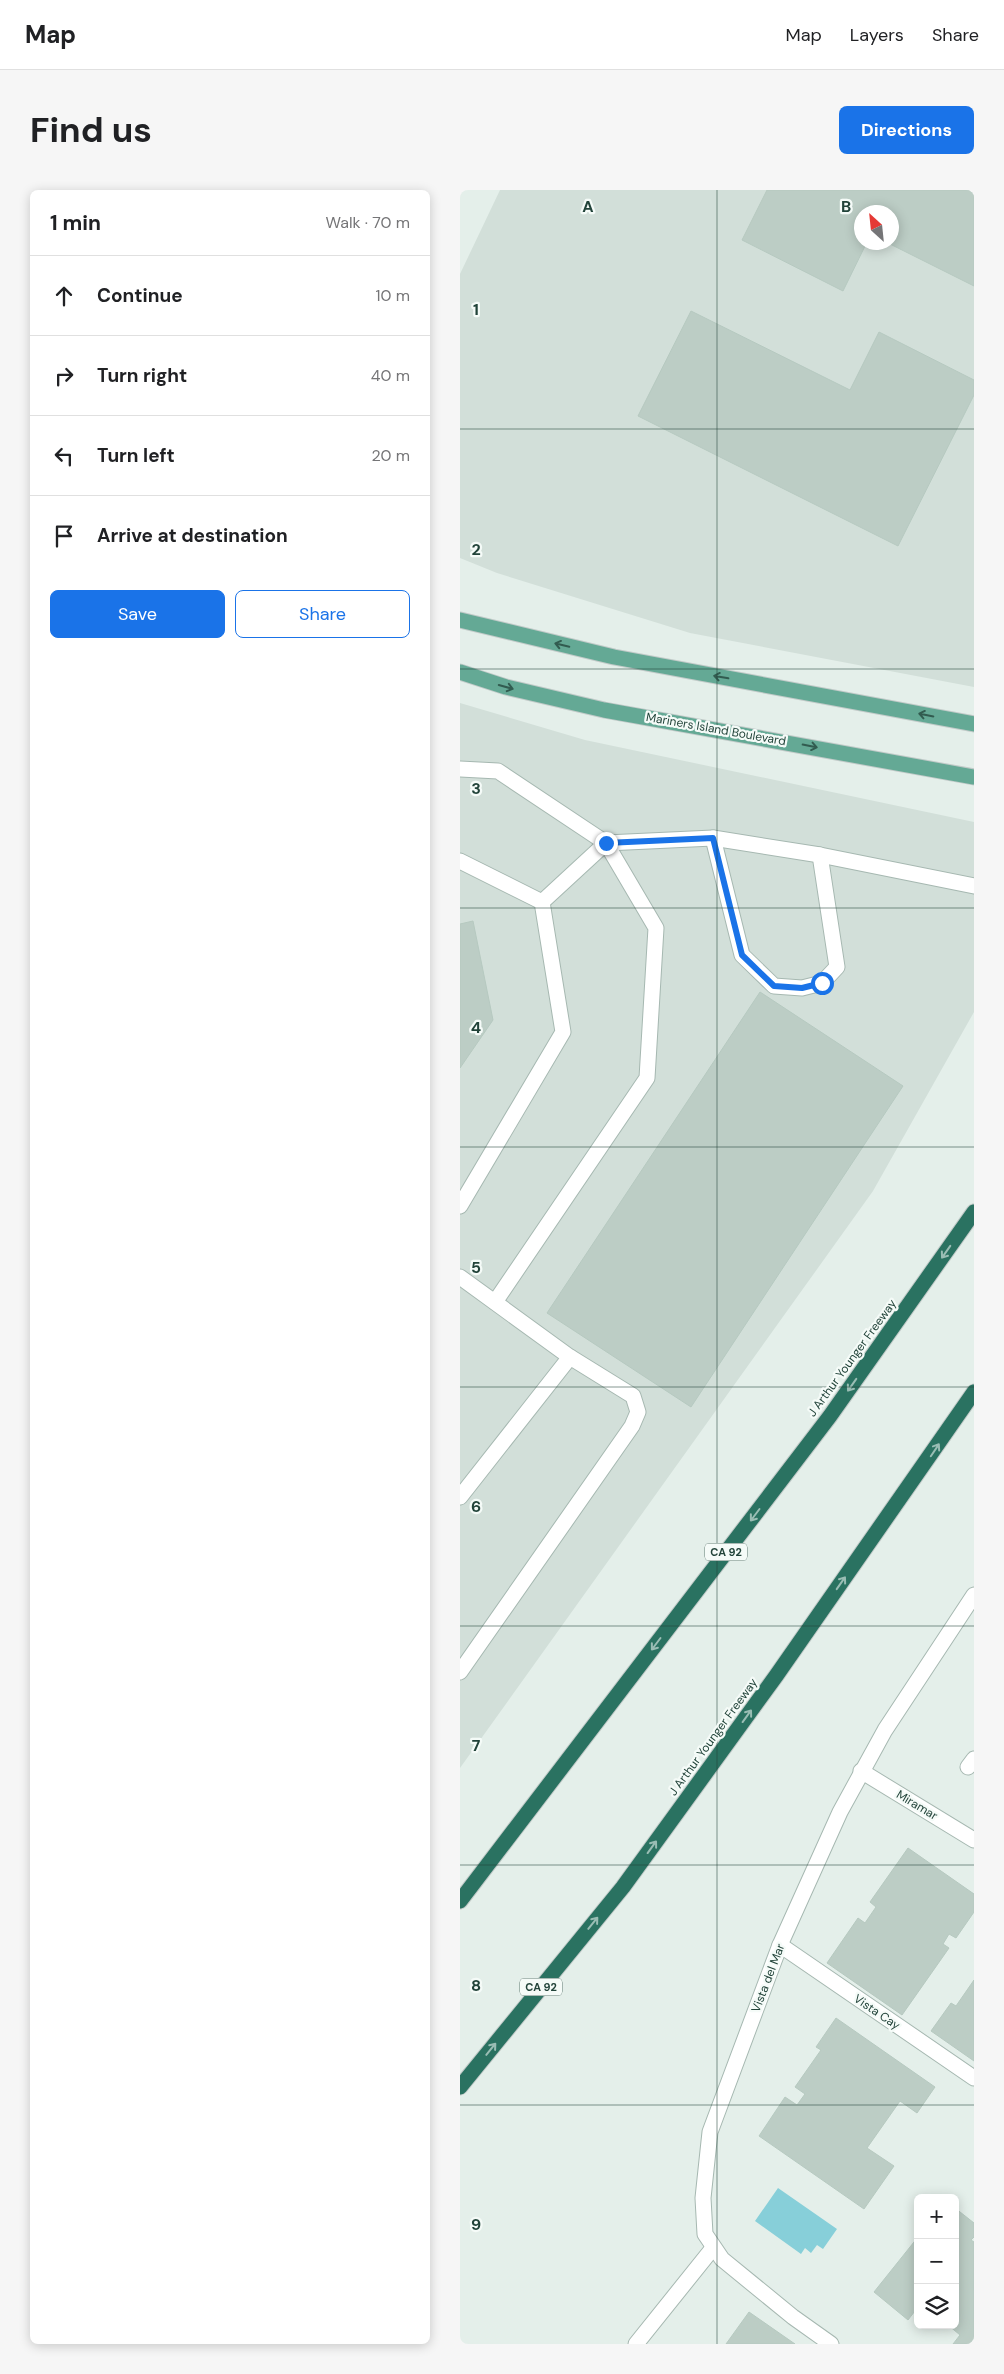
<!DOCTYPE html>
<html lang="en">
<head>
<meta charset="utf-8">
<style>
	:root { --surface:#fff; --page:#f6f6f6; --text:#202124; --muted:#757577; --line:#e0e0e0; --accent:#1a73e8 }
	body { margin:0; font-family:"DM Sans",sans-serif; background:var(--page); color:var(--text) }
	.controls { position:absolute; right:15px; bottom:15px; display:grid; overflow:hidden; border-radius:8px; box-shadow:0 2px 12px #0003 }
	.controls button { width:45px; height:45px; display:grid; place-items:center; padding:0; border:0; border-bottom:1px solid var(--line); background:var(--surface); color:var(--text); font:25px sans-serif }
	.compass { position:absolute; left:394px; top:15px; width:45px; height:45px; border-radius:50%; background:var(--surface); box-shadow:0 2px 12px #0003; rotate:333deg }
	.stop { position:absolute; width:15px; height:15px; margin:-11px; border:4px solid #1a73e8; border-radius:50%; background:#fff }
	.stop.end { background:#1a73e8; border-color:#fff; box-shadow:0 1px 5px #0008 }
	.list { margin:0; padding:0; list-style:none }
	h2 { display:flex; justify-content:space-between; align-items:center; height:65px; margin:0; padding:0 20px; font-size:21px }
	h2 small { font-size:16px; font-weight:400; color:var(--muted) }
	.list li { display:grid; grid-template-columns:32px 1fr auto; gap:15px; align-items:center; box-sizing:border-box; height:80px; padding:0 20px; border-top:1px solid var(--line) }
	.list b { display:block; font-size:19px; white-space:nowrap }
	.list em { font-size:16px; font-style:normal; color:var(--muted) }
	.actions { display:flex; gap:10px; padding:15px 20px }
	.actions a { flex:1; padding:11px 0; border:1px solid var(--accent); border-radius:8px; text-align:center; font-size:18px; color:var(--accent) }
	.actions .main { background:var(--accent); color:#fff }
	.icon { flex:none; width:28px; height:28px; fill:none; stroke:currentColor; stroke-width:2; stroke-linecap:round; stroke-linejoin:round }
	.map { position:relative; flex:none; width:514px; height:2154px; overflow:hidden; border-radius:8px }
	header { display:flex; align-items:center; gap:30px; box-sizing:border-box; height:70px; padding:0 25px; background:var(--surface); border-bottom:1px solid var(--line) }
	header strong { font-size:24px }
	nav { display:flex; gap:28px; margin-inline-start:auto; font-size:18px }
	.intro { display:flex; align-items:center; justify-content:space-between; box-sizing:border-box; height:120px; padding:0 30px }
	h1 { margin:0; font-size:35px }
	.button { padding:12px 22px; border-radius:8px; background:var(--accent); color:#fff; font-size:18px; font-weight:700 }
	main { display:flex; gap:30px; padding:0 30px }
	aside { flex:1; background:var(--surface); border-radius:8px; box-shadow:0 2px 12px #0003 }
	.map>svg:first-child { display:block }
	.built { fill:#d2dfd9; fill-rule:evenodd }
	.water { fill:#87cfd9 }
	.building { fill:#bccdc5; stroke:#b6c9c0 }
	.lines { fill:none; stroke-linecap:round; stroke-linejoin:round }
	.minor-casing { stroke:#a6b8b1; stroke-width:17 }
	.major-casing { stroke:#c1cac8; stroke-width:17 }
	.highway-casing { stroke:#c1cac8; stroke-width:17 }
	.minor { stroke:#fff; stroke-width:15 }
	.major { stroke:#64a995; stroke-width:15 }
	.highway { stroke:#2a7261; stroke-width:15 }
	.oneway { stroke:#325c50 }
	.oneway2 { stroke:#9abdb4 }
	.route { stroke:#1a73e8; stroke-width:6 }
	.grid { fill:none; stroke:#214339; stroke-width:1; stroke-opacity:0.55 }
	.labels { text-anchor:middle; stroke-width:4.5; stroke-linejoin:round; paint-order:stroke }
	.shield { fill:#f5fbf8; stroke:#617a72; stroke-width:1 }
	.shield-label { font-size:11px; font-weight:bold; fill:#214339 }
	.street-label { font-size:12px; fill:#214339; stroke:#f5fbf8 }
	.grid-label { font-size:16px; text-anchor:middle; font-weight:bold; fill:#214339; stroke:#f5fbf8; stroke-width:4.5; stroke-linejoin:round; paint-order:stroke }
</style>
</head>
<body>
<header>
<strong>Map</strong>
<nav><a>Map</a><a>Layers</a><a>Share</a></nav>
</header>
<div class="intro"><h1>Find us</h1><a class="button">Directions</a></div>
<main>
<aside>
<h2>1 min<small>Walk · 70 m</small></h2>
<ul class="list">
<li><svg class="icon" aria-label="ahead" viewBox="0 0 24 24"><path d="M12 20V5M6 11l6-6 6 6"/></svg><div><b>Continue</b></div><em>10 m</em></li>
<li><svg class="icon" aria-label="right" viewBox="0 0 24 24"><path d="M7 20v-9h11M14 6l5 5-5 5"/></svg><div><b>Turn right</b></div><em>40 m</em></li>
<li><svg class="icon" aria-label="left" viewBox="0 0 24 24"><path d="M17 20v-9H6M10 6l-5 5 5 5"/></svg><div><b>Turn left</b></div><em>20 m</em></li>
<li><svg class="icon" aria-label="arrive" viewBox="0 0 24 24"><path d="M6 21V4h12l-3 4 3 4H6"/></svg><div><b>Arrive at destination</b></div></li>
</ul>
<div class="actions"><a class="main">Save</a><a>Share</a></div>
</aside>
<div class="map">
<svg width="514" height="2154" viewBox="0 0 514 2154">
	<rect width="100%" height="100%" fill="#e4efea"/>
	<g class="built">
		<path d="M 40,0 L 514,0 L 514,497 L 230,443 L 37,383 L 0,368 L 0,84 ZM 402,22 L 432,22 L 432,52 L 402,52 Z"/>
		<path d="M 0,513 L 125,550 L 514,632 L 514,822 L 413,1001 L 0,1578 Z"/>
	</g>
	<path class="water" d="M 318,1998 L 377,2039 L 363,2059 L 357,2055 L 351,2063 L 345,2058 L 341,2064 L 295,2031 Z"/>
	<g class="building">
		<path d="M 307,0 L 514,0 L 514,96 L 426,52 L 432,52 L 432,22 L 402,22 L 402,52 L 407,52 L 383,101 L 282,50 Z"/>
		<path d="M 231,121 L 390,200 L 419,142 L 514,190 L 514,205 L 438,356 L 178,226 Z"/>
		<path d="M 13,731 L 33,830 L 0,878 L 0,734 Z"/>
		<path d="M 300,802 L 443,896 L 231,1217 L 87,1123 Z"/>
		<path d="M 448,1658 L 514,1704 L 514,1722 L 496,1748 L 489,1744 L 483,1754 L 489,1758 L 442,1825 L 367,1773 L 398,1728 L 405,1733 L 416,1717 L 410,1712 Z"/>
		<path d="M 514,1790 L 514,1871 L 471,1841 L 491,1813 L 496,1816 Z"/>
		<path d="M 376,1828 L 475,1897 L 457,1923 L 440,1911 L 407,1958 L 434,1976 L 404,2019 L 299,1946 L 325,1907 L 337,1915 L 345,1904 L 335,1897 L 361,1860 L 356,1857 Z"/>
		<path d="M 495,2018 L 514,2033 L 514,2047 L 511,2050 L 514,2052 L 514,2154 L 493,2154 L 500,2145 L 488,2135 L 495,2135 Z"/>
		<path d="M 458,2047 L 458,2117 L 448,2130 L 414,2102 Z"/>
		<path d="M 289,2122 L 335,2154 L 266,2154 Z"/>
	</g>
	<g class="lines">
		<defs>
			<g id="minor">
				<path d="M 0,579 L 38,581 L 146,653 L 196,738 L 187,888 L 35,1112"/>
				<path d="M 253,648 L 282,765 L 314,796 L 342,798 L 362,793 L 377,777 L 360,665"/>
				<path d="M 0,671 L 82,712 L 103,842 L 0,1016"/>
				<path d="M 82,712 L 146,653 L 253,648 L 360,665 L 514,696"/>
				<path d="M 0,1087 L 110,1167 L 173,1206 L 178,1222 L 172,1236 L 0,1482"/>
				<path d="M 0,1307 L 110,1167"/>
				<path d="M 508,1577 L 514,1569"/>
				<path d="M 401,1581 L 514,1650"/>
				<path d="M 320,1755 L 514,1888"/>
				<path d="M 176,2154 L 253,2058"/>
				<path d="M 371,2154 L 333,2127 L 262,2069 L 245,2044 L 243,2008 L 250,1942 L 320,1755 L 380,1622 L 425,1540 L 514,1405"/>
			</g>
			<g id="major">
				<path d="M 0,430 L 154,467 L 514,534"/>
				<path d="M 0,482 L 46,497 L 144,520 L 514,587"/>
			</g>
			<g id="highway">
				<path d="M 0,1711 L 370,1226 L 514,1022"/>
				<path d="M 0,1897 L 163,1697 L 316,1486 L 514,1202"/>
			</g>
		</defs>
		<use href="#minor" class="minor-casing"/>
		<use href="#major" class="major-casing"/>
		<use href="#highway" class="highway-casing"/>
		<use href="#minor" class="minor"/>
		<use href="#major" class="major"/>
		<use href="#highway" class="highway"/>
	</g>
	<defs><path id="oneway-shaft" d="M-6 0H5M1.5-3L5.5 0L1.5 3" fill="none" stroke-width="1.6" stroke-linecap="round" stroke-linejoin="round" transform="scale(1.25)"/></defs>
	<g class="oneway">
		<use href="#oneway-shaft" transform="translate(102 455) rotate(-167)"/>
		<use href="#oneway-shaft" transform="translate(261 487) rotate(-170)"/>
		<use href="#oneway-shaft" transform="translate(46 497) rotate(16)"/>
		<use href="#oneway-shaft" transform="translate(466 525) rotate(-169)"/>
		<use href="#oneway-shaft" transform="translate(350 556) rotate(11)"/>
	</g>
	<g class="oneway2">
		<use href="#oneway-shaft" transform="translate(486 1062) rotate(125)"/>
		<use href="#oneway-shaft" transform="translate(392 1195) rotate(125)"/>
		<use href="#oneway-shaft" transform="translate(475 1260) rotate(-56)"/>
		<use href="#oneway-shaft" transform="translate(295 1325) rotate(127)"/>
		<use href="#oneway-shaft" transform="translate(381 1393) rotate(-55)"/>
		<use href="#oneway-shaft" transform="translate(196 1454) rotate(127)"/>
		<use href="#oneway-shaft" transform="translate(287 1526) rotate(-54)"/>
		<use href="#oneway-shaft" transform="translate(192 1657) rotate(-54)"/>
		<use href="#oneway-shaft" transform="translate(133 1733) rotate(-51)"/>
		<use href="#oneway-shaft" transform="translate(31 1859) rotate(-51)"/>
	</g>
	<g class="lines">
		<path class="route" d="M 146,653 L 253,648 L 282,765 L 314,796 L 342,798 L 362,793"/>
	</g>
	<path class="grid" d="M 257,0 L 257,2154M 0,239 L 514,239M 0,479 L 514,479M 0,718 L 514,718M 0,957 L 514,957M 0,1197 L 514,1197M 0,1436 L 514,1436M 0,1675 L 514,1675M 0,1915 L 514,1915"/>
	<g class="labels">
		<g class="shield">
			<rect x="245" y="1353.5" width="42" height="17" rx="4"/>
			<rect x="60" y="1788.5" width="42" height="17" rx="4"/>
		</g>
		<g class="shield-label">
			<text x="266" y="1366">CA 92</text>
			<text x="81" y="1801">CA 92</text>
		</g>
		<g class="street-label">
			<text transform="translate(256 539) rotate(10)" y="4">Mariners Island Boulevard</text>
			<text transform="translate(392 1168) rotate(-54)" y="4">J Arthur Younger Freeway</text>
			<text transform="translate(253 1547) rotate(-54)" y="4">J Arthur Younger Freeway</text>
			<text transform="translate(457 1615) rotate(31)" y="4">Miramar</text>
			<text transform="translate(308 1788) rotate(-69)" y="4">Vista del Mar</text>
			<text transform="translate(417 1822) rotate(34)" y="4">Vista Cay</text>
		</g>
	</g>
	<g class="grid-label">
		<text x="128" y="22">A</text>
		<text x="386" y="22">B</text>
		<text x="16" y="125">1</text>
		<text x="16" y="365">2</text>
		<text x="16" y="604">3</text>
		<text x="16" y="843">4</text>
		<text x="16" y="1083">5</text>
		<text x="16" y="1322">6</text>
		<text x="16" y="1561">7</text>
		<text x="16" y="1801">8</text>
		<text x="16" y="2040">9</text>
	</g>
</svg>
<div class="controls">
<button>+</button>
<button>−</button>
<button><svg class="icon" aria-label="layers" viewBox="0 0 24 24"><path d="M12 4l9 5-9 5-9-5zM3 14l9 5 9-5"/></svg></button>
</div>
<svg class="compass" viewBox="-18 -18 36 36"><path d="M0-13l5 13h-10z" fill="#e53935"/><path d="M0 13l5-13h-10z" fill="#757577"/></svg>
<div class="stop" style="left:362px;top:793px"></div>
<div class="stop end" style="left:146px;top:653px"></div>
</div>
</main>
</body>
</html>
